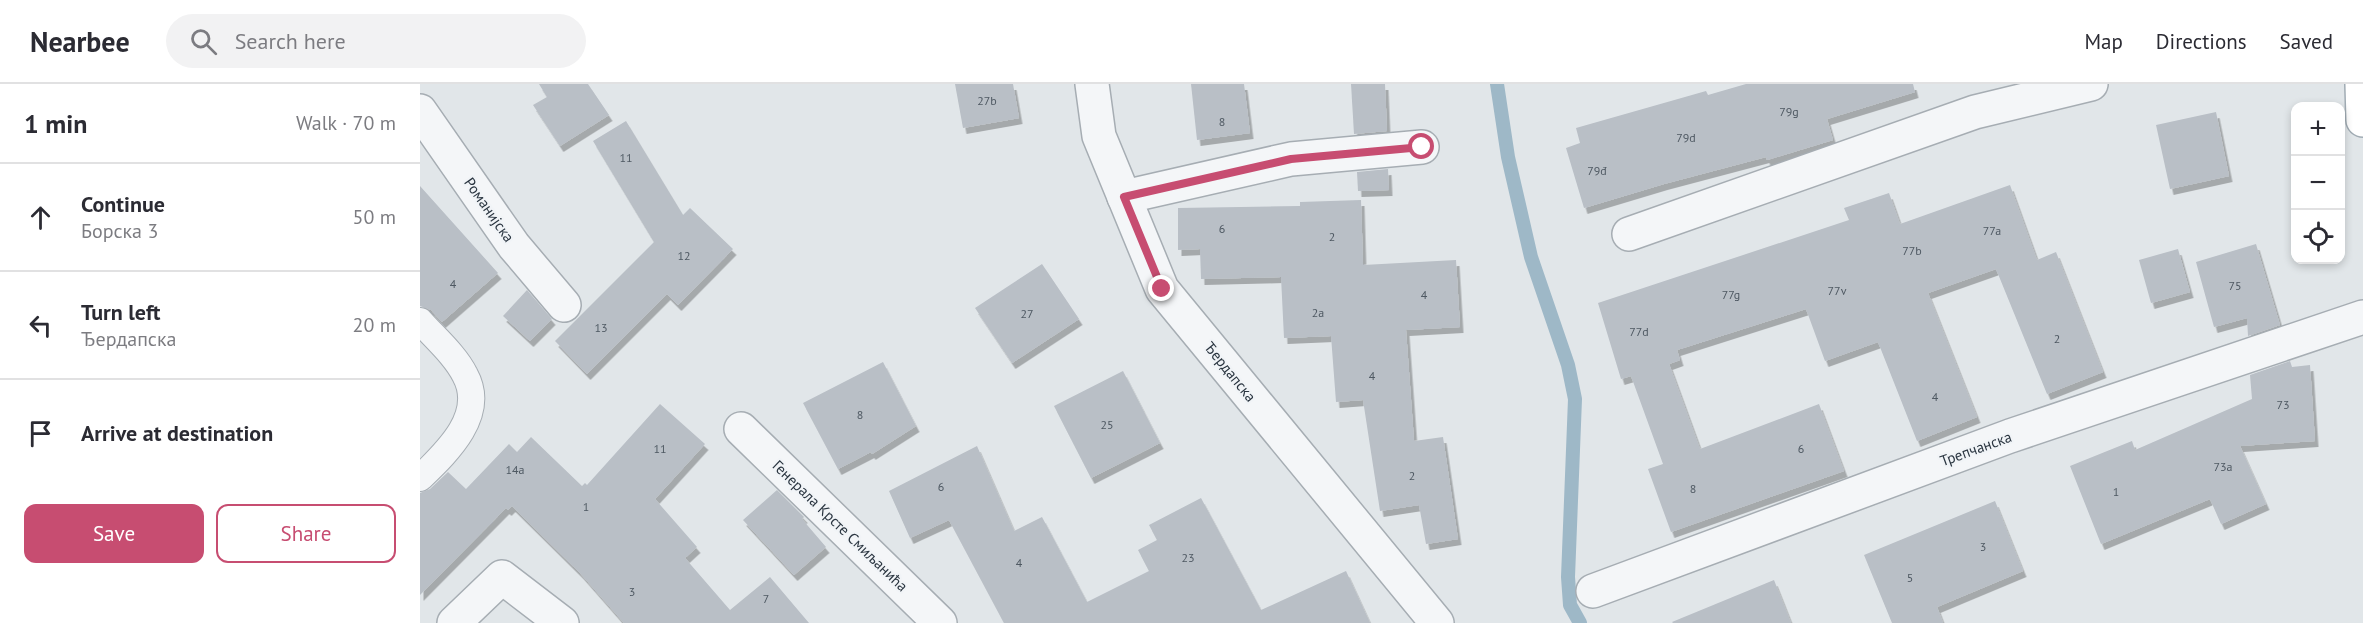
<!DOCTYPE html>
<html lang="en">
<head>
<meta charset="utf-8">
<style>
	:root { --surface:#fff; --page:#f2f2f3; --text:#2b2b33; --muted:#7c7c81; --line:#e1e1e2; --accent:#c74d71 }
	body { margin:0; font-family:"PT Sans",sans-serif; background:var(--page); color:var(--text) }
	.controls { position:absolute; right:18px; top:18px; display:grid; overflow:hidden; border-radius:12px; box-shadow:0 3px 9px #0003 }
	.controls button { width:54px; height:54px; display:grid; place-items:center; padding:0; border:0; border-bottom:2px solid var(--line); background:var(--surface); color:var(--text); font:30px sans-serif }
	.stop { position:absolute; width:18px; height:18px; margin:-14px; border:4px solid #c74d71; border-radius:50%; background:#fff }
	.stop.end { background:#c74d71; border-color:#fff; box-shadow:0 2px 6px #0008 }
	.list { margin:0; padding:0; list-style:none }
	h2 { display:flex; justify-content:space-between; align-items:center; height:78px; margin:0; padding:0 24px; font-size:26px }
	h2 small { font-size:20px; font-weight:400; color:var(--muted) }
	.list li { display:grid; grid-template-columns:39px 1fr auto; gap:18px; align-items:center; box-sizing:border-box; height:108px; padding:0 24px; border-top:2px solid var(--line) }
	.list b { display:block; font-size:22px; white-space:nowrap }
	.list p { margin:0; font-size:20px; white-space:nowrap; color:var(--muted) }
	.list em { font-size:20px; font-style:normal; color:var(--muted) }
	.actions { display:flex; gap:12px; padding:18px 24px }
	.actions a { flex:1; padding:14px 0; border:2px solid var(--accent); border-radius:12px; text-align:center; font-size:21px; color:var(--accent) }
	.actions .main { background:var(--accent); color:#fff }
	.icon { flex:none; width:33px; height:33px; fill:none; stroke:currentColor; stroke-width:2; stroke-linecap:round; stroke-linejoin:round }
	.map { position:relative; flex:none; width:1943px; height:539px; overflow:hidden }
	header { display:flex; align-items:center; gap:36px; box-sizing:border-box; height:84px; padding:0 30px; background:var(--surface); border-bottom:2px solid var(--line) }
	header strong { font-size:28px }
	nav { display:flex; gap:33px; margin-inline-start:auto; font-size:21px }
	.search { width:420px; height:54px; background:var(--page); display:flex; align-items:center; gap:15px; box-sizing:border-box; padding:0 21px; border-radius:33px; color:var(--muted); font-size:22px }
	main { display:flex }
	aside { flex:1; background:var(--surface) }
	.map>svg:first-child { display:block }
	.lines { fill:none; stroke-linecap:round; stroke-linejoin:round }
	.stream { stroke:#9eb8c7; stroke-width:14 }
	.building { fill:#b9bfc6; filter:url(#shadow) }
	.service-casing { stroke:#a6adb3; stroke-width:28 }
	.minor-casing { stroke:#a6adb3; stroke-width:36 }
	.primary-casing { stroke:#a1acb4; stroke-width:36 }
	.service { stroke:#f4f6f8; stroke-width:26 }
	.minor { stroke:#f4f6f8; stroke-width:33 }
	.primary { stroke:#fff; stroke-width:33 }
	.route { stroke:#c74d71; stroke-width:8 }
	.labels { text-anchor:middle; stroke-width:4.5; stroke-linejoin:round; paint-order:stroke }
	.number-label { font-size:12px; fill:#4e5862 }
	.street-label { font-size:15px; fill:#2a3540; stroke:#f1f4f7 }
</style>
</head>
<body>
<header>
<strong>Nearbee</strong>
<div class="search"><svg class="icon" aria-label="search" viewBox="0 0 24 24"><circle cx="10" cy="10" r="6"/><path d="M15 15l6 6"/></svg>Search here</div>
<nav><a>Map</a><a>Directions</a><a>Saved</a></nav>
</header>
<main>
<aside>
<h2>1 min<small>Walk · 70 m</small></h2>
<ul class="list">
<li><svg class="icon" aria-label="ahead" viewBox="0 0 24 24"><path d="M12 20V5M6 11l6-6 6 6"/></svg><div><b>Continue</b><p>Борска 3</p></div><em>50 m</em></li>
<li><svg class="icon" aria-label="left" viewBox="0 0 24 24"><path d="M17 20v-9H6M10 6l-5 5 5 5"/></svg><div><b>Turn left</b><p>Ђердапска</p></div><em>20 m</em></li>
<li><svg class="icon" aria-label="arrive" viewBox="0 0 24 24"><path d="M6 21V4h12l-3 4 3 4H6"/></svg><div><b>Arrive at destination</b></div></li>
</ul>
<div class="actions"><a class="main">Save</a><a>Share</a></div>
</aside>
<div class="map">
<svg width="1943" height="539" viewBox="0 0 1943 539">
	<defs>
		<filter id="shadow"><feDropShadow dx="3.5" dy="6" stdDeviation="0" flood-color="#0004"/></filter>
	</defs>
	<rect width="100%" height="100%" fill="#e1e6e9"/>
	<g class="lines">
		<path class="stream" d="M 1077,0 L 1088,73 L 1111,173 L 1148,281 L 1155,315 L 1148,493 L 1150,521 L 1160,539"/>
	</g>
	<g class="building">
		<path d="M 119,0 L 168,0 L 189,31 L 140,62 L 113,21 L 127,13 Z"/>
		<path d="M 535,0 L 593,0 L 599,34 L 543,44 Z"/>
		<path d="M 771,0 L 824,0 L 830,49 L 777,56 Z"/>
		<path d="M 931,0 L 965,0 L 967,47 L 934,50 Z"/>
		<path d="M 1326,0 L 1493,0 L 1495,8 L 1407,35 L 1413,56 L 1347,76 L 1346,73 L 1244,100 L 1164,124 L 1146,64 L 1160,59 L 1156,44 L 1286,7 L 1288,11 Z"/>
		<path d="M 1796,28 L 1809,92 L 1750,105 L 1736,41 Z"/>
		<path d="M 206,37 L 263,131 L 270,124 L 313,165 L 258,221 L 247,210 L 167,290 L 135,257 L 234,158 L 173,57 Z"/>
		<path d="M 968,85 L 969,106 L 938,107 L 937,88 Z"/>
		<path d="M 1590,101 L 1617,176 L 1636,168 L 1683,288 L 1627,310 L 1576,185 L 1508,209 L 1557,333 L 1497,357 L 1458,258 L 1405,277 L 1386,225 L 1257,266 L 1260,276 L 1249,280 L 1280,365 L 1399,320 L 1424,387 L 1251,448 L 1228,385 L 1243,380 L 1211,292 L 1201,295 L 1178,219 L 1429,136 L 1424,124 L 1469,109 L 1480,140 Z"/>
		<path d="M 0,102 L 78,189 L 22,238 L 11,226 L 0,222 Z"/>
		<path d="M 941,116 L 943,181 L 1036,176 L 1040,243 L 986,246 L 994,357 L 1023,353 L 1038,455 L 1006,460 L 999,421 L 960,427 L 943,316 L 916,318 L 911,252 L 864,254 L 861,193 L 781,195 L 780,165 L 758,166 L 758,124 L 880,122 L 880,118 Z"/>
		<path d="M 1836,160 L 1860,241 L 1828,252 L 1827,234 L 1794,243 L 1776,178 Z"/>
		<path d="M 1758,165 L 1770,208 L 1731,219 L 1719,176 Z"/>
		<path d="M 622,180 L 659,235 L 592,279 L 555,224 Z"/>
		<path d="M 107,206 L 132,235 L 110,257 L 83,232 Z"/>
		<path d="M 1870,277 L 1872,283 L 1890,281 L 1895,357 L 1820,362 L 1846,420 L 1801,440 L 1790,415 L 1681,460 L 1650,382 L 1712,357 L 1715,366 L 1832,315 L 1830,291 Z"/>
		<path d="M 463,278 L 496,342 L 452,370 L 451,368 L 418,385 L 383,319 Z"/>
		<path d="M 703,287 L 740,359 L 671,394 L 634,322 Z"/>
		<path d="M 240,320 L 285,360 L 235,415 L 277,463 L 265,474 L 310,526 L 350,493 L 389,539 L 204,539 L 160,489 L 92,422 L 88,426 L 86,424 L 0,511 L 0,409 L 10,405 L 28,388 L 46,405 L 89,360 L 97,368 L 111,353 L 162,402 L 165,399 L 167,401 Z"/>
		<path d="M 557,362 L 594,447 L 622,433 L 667,518 L 729,487 L 718,466 L 737,456 L 729,441 L 781,414 L 841,526 L 926,487 L 950,539 L 584,539 L 529,436 L 490,454 L 469,407 Z"/>
		<path d="M 357,406 L 384,433 L 382,435 L 406,463 L 374,491 L 323,436 Z"/>
		<path d="M 1575,417 L 1603,487 L 1517,523 L 1523,539 L 1472,539 L 1444,471 Z"/>
		<path d="M 1354,496 L 1371,539 L 1253,539 L 1252,538 Z"/>
	</g>
	<g class="lines">
		<defs>
			<path id="service" d="M 0,237 C 15,254 35,271 45,291 C 67,331 26,369 0,394"/>
			<g id="minor">
				<path d="M 672,0 L 679,52 L 742,205 L 1017,539"/>
				<path d="M 0,27 L 94,162 L 144,221"/>
				<path d="M 704,113 L 871,75 L 1002,63"/>
				<path d="M 1209,150 L 1555,28 L 1671,0"/>
				<path d="M 321,345 L 520,539"/>
				<path d="M 1173,507 L 1590,352 L 1943,233"/>
				<path d="M 34,539 L 82,493 L 142,539"/>
			</g>
			<path id="primary" d="M 1942,0 L 1943,36"/>
		</defs>
		<use href="#service" class="service-casing"/>
		<use href="#minor" class="minor-casing"/>
		<use href="#primary" class="primary-casing"/>
		<use href="#service" class="service"/>
		<use href="#minor" class="minor"/>
		<use href="#primary" class="primary"/>
	</g>
	<g class="lines">
		<path class="route" d="M 742,205 L 704,113 L 871,75 L 1002,63"/>
	</g>
	<g class="labels">
		<g class="number-label">
			<text x="567" y="21">27b</text>
			<text x="1369" y="32">79g</text>
			<text x="802" y="42">8</text>
			<text x="1266" y="58">79d</text>
			<text x="206" y="78">11</text>
			<text x="1177" y="91">79đ</text>
			<text x="802" y="149">6</text>
			<text x="1572" y="151">77a</text>
			<text x="912" y="157">2</text>
			<text x="1492" y="171">77b</text>
			<text x="264" y="176">12</text>
			<text x="33" y="204">4</text>
			<text x="1815" y="206">75</text>
			<text x="1417" y="211">77v</text>
			<text x="1004" y="215">4</text>
			<text x="1311" y="215">77g</text>
			<text x="898" y="233">2a</text>
			<text x="607" y="234">27</text>
			<text x="181" y="248">13</text>
			<text x="1219" y="252">77d</text>
			<text x="1637" y="259">2</text>
			<text x="952" y="296">4</text>
			<text x="1515" y="317">4</text>
			<text x="1863" y="325">73</text>
			<text x="440" y="335">8</text>
			<text x="687" y="345">25</text>
			<text x="240" y="369">11</text>
			<text x="1381" y="369">6</text>
			<text x="1803" y="387">73a</text>
			<text x="95" y="390">14a</text>
			<text x="992" y="396">2</text>
			<text x="521" y="407">6</text>
			<text x="1273" y="409">8</text>
			<text x="1696" y="412">1</text>
			<text x="166" y="427">1</text>
			<text x="1563" y="467">3</text>
			<text x="768" y="478">23</text>
			<text x="599" y="483">4</text>
			<text x="1490" y="498">5</text>
			<text x="212" y="512">3</text>
			<text x="346" y="519">7</text>
		</g>
		<g class="street-label">
			<text transform="translate(69 126) rotate(55)" y="5">Романијска</text>
			<text transform="translate(810 288) rotate(51)" y="5">Ђердапска</text>
			<text transform="translate(1556 365) rotate(-20)" y="5">Трепчанска</text>
			<text transform="translate(420 442) rotate(44)" y="5">Генерала Крсте Смиљанића</text>
		</g>
	</g>
</svg>
<div class="controls">
<button>+</button>
<button>−</button>
<button><svg class="icon" aria-label="locate" viewBox="0 0 24 24"><circle cx="12" cy="12" r="6"/><path d="M12 2v4M12 18v4M2 12h4M18 12h4"/></svg></button>
</div>
<div class="stop" style="left:1002px;top:63px"></div>
<div class="stop end" style="left:742px;top:205px"></div>
</div>
</main>
</body>
</html>
